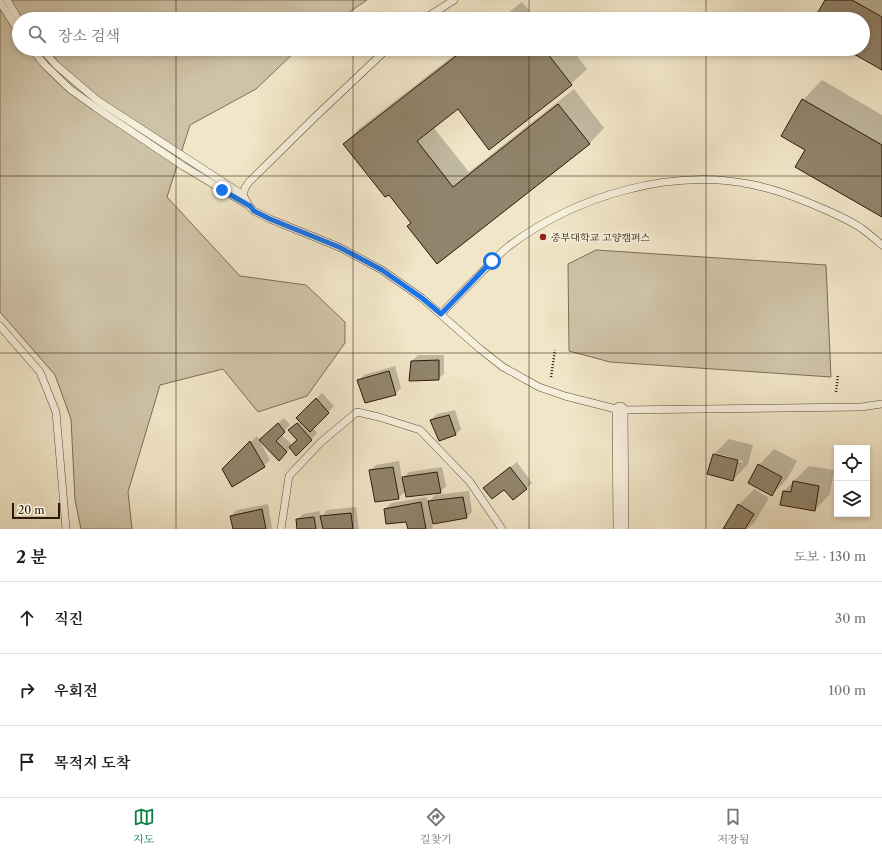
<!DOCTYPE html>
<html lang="ko">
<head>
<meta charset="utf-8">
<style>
	:root { --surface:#fff; --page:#f2f2f2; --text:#202124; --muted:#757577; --line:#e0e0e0; --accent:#0b8043 }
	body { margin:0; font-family:"Libre Caslon Text","Noto Serif KR",serif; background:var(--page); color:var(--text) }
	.controls { position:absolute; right:12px; bottom:12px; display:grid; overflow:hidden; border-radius:0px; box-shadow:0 2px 6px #0003 }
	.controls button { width:36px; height:36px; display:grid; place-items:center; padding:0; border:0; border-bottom:1px solid var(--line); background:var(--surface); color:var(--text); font:20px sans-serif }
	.scale { position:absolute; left:12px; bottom:10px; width:48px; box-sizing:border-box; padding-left:4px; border:2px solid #291908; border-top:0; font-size:11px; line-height:14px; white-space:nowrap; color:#291908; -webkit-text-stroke:3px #f6efdb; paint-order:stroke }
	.stop { position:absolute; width:12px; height:12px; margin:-9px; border:3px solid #1a73e8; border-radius:50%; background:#fff }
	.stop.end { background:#1a73e8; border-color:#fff; box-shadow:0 1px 4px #0008 }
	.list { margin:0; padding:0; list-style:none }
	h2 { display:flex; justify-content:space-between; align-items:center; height:52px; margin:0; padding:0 16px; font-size:17px }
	h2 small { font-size:13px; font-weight:400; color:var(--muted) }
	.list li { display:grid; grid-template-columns:26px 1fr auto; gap:12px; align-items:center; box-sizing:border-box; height:72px; padding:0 16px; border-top:1px solid var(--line) }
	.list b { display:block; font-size:15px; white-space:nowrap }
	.list em { font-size:13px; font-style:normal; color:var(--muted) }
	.icon { flex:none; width:22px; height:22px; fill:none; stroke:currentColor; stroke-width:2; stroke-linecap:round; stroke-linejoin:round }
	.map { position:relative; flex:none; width:882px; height:529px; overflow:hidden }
	.search { position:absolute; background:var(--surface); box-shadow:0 2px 6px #0003; left:12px; right:12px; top:12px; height:44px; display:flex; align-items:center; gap:10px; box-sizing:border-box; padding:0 14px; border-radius:22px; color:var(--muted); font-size:15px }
	.sheet { height:268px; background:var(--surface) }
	nav { display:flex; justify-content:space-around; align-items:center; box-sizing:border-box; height:56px; border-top:1px solid var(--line); background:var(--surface); font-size:11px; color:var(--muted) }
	nav a { display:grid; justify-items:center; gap:2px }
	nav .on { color:var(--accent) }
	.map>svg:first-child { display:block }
	.green { fill:#cfc3a7; stroke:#7c6e58 }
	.shadow { fill:#0003; fill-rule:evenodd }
	.building { fill:#91846c; stroke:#291908 }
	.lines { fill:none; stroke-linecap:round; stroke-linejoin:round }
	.service-casing { stroke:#5b4c38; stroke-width:8 }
	.minor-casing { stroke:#5b4c38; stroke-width:16 }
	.path { stroke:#291908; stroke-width:2.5; stroke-dasharray:1 2; stroke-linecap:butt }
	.service { stroke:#f6efdb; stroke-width:7 }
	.minor { stroke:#f6efdb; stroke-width:15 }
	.route { stroke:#1a73e8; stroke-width:5 }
	.grid { fill:none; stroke:#291908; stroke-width:1; stroke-opacity:0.55 }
	.poi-dot { fill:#8f2418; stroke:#f6efdb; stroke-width:1.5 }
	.labels { text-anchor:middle; stroke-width:3.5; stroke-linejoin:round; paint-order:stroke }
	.poi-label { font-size:10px; fill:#291908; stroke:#f6efdb; text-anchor:start }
</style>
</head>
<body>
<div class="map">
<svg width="882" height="529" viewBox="0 0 882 529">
	<rect width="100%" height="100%" fill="#f1e6c8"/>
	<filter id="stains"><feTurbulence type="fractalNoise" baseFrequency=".005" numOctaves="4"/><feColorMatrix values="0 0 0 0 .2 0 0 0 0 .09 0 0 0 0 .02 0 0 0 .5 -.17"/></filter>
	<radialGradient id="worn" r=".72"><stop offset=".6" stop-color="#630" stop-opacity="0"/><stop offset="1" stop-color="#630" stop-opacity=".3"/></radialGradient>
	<g class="green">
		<path d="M 0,0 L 367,0 L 339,19 L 19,19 L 19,49 L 298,49 L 256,89 L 190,125 L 167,197 L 240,276 L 306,285 L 345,322 L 345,343 L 307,396 L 258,412 L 223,369 L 160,385 L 128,492 L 132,529 L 81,529 L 75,500 L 71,419 L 55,375 L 0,312 Z"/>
		<path d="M 596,250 L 826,265 L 831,377 L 610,362 L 569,351 L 568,264 Z"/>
	</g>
	<g class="shadow">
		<path d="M 826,0 L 882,0 L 882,69 L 847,49 L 863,49 L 863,19 L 815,19 Z"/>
		<path d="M 522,2 L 536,19 L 500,19 Z"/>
		<path d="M 462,49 L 572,49 L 587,69 L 571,84 L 489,148 L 458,108 L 433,127 L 469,172 L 574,89 L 604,128 L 589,144 L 412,222 L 389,193 L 344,144 L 360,128 Z"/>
		<path d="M 822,80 L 882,115 L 882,216 L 806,149 L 803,100 Z"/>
		<path d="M 418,355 L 444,355 L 444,374 L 438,379 L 412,361 Z"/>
		<path d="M 395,366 L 401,388 L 395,394 L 358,381 L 364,375 Z"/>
		<path d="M 322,393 L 334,406 L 313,428 L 317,433 L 302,449 L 291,448 L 279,459 L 266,434 L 284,418 L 290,425 L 281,434 L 292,445 L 298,440 L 295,425 L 300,420 L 298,418 Z"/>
		<path d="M 455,410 L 461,429 L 455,435 L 431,420 L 437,414 Z"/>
		<path d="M 257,436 L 270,460 L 264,466 L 232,485 L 223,469 Z"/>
		<path d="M 729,439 L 753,445 L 748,464 L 733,480 L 708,473 L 714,454 ZM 723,455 L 743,461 L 743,463 L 723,457 Z"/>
		<path d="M 774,449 L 797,461 L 787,479 L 772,495 L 759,465 Z"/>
		<path d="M 399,461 L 402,479 L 409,472 L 442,467 L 446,486 L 440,492 L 406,491 L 398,498 L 370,471 L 376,465 Z"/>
		<path d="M 517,462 L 532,483 L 526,489 L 485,488 Z"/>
		<path d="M 809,466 L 834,470 L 830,494 L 815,510 L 784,491 Z"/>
		<path d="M 754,489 L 769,498 L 754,523 L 747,529 L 722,529 L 727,525 L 739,505 Z"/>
		<path d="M 469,491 L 472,512 L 466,518 L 432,523 L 433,529 L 409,529 L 407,521 L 385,509 L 391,503 L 427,497 L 428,503 L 435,495 Z"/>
		<path d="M 268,504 L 272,529 L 234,529 L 231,516 L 237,510 Z"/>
		<path d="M 356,507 L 359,529 L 298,529 L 297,520 L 303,514 L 320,511 L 321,517 L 327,510 Z"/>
	</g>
	<g class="building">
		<path d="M 825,0 L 852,0 L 882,17 L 882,70 L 845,49 L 863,49 L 863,19 L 814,19 Z"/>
		<path d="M 465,49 L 544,49 L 572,85 L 489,150 L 458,109 L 417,141 L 453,187 L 558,104 L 590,144 L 437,264 L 407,226 L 411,223 L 389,195 L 385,197 L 343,144 Z"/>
		<path d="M 802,99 L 882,145 L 882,217 L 795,167 L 805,150 L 781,136 Z"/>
		<path d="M 439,360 L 439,380 L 409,381 L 411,361 Z"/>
		<path d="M 389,371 L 396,395 L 365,403 L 357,380 Z"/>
		<path d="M 316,398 L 329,413 L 310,432 L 296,418 Z"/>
		<path d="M 449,415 L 456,435 L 439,441 L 430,420 Z"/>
		<path d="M 278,423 L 285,432 L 276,441 L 287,452 L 279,461 L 259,440 Z"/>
		<path d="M 297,423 L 312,440 L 296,456 L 289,447 L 297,440 L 288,430 Z"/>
		<path d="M 250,441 L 265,467 L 232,487 L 222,469 Z"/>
		<path d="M 713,454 L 738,460 L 733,481 L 707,474 Z"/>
		<path d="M 758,464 L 782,477 L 772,496 L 748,483 Z"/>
		<path d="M 393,467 L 399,499 L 375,502 L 369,470 Z"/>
		<path d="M 510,467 L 527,489 L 513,500 L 504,490 L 492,499 L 483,488 Z"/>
		<path d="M 437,472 L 441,493 L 406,497 L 402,477 Z"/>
		<path d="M 793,481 L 819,486 L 815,511 L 780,505 L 783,491 L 791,492 Z"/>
		<path d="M 463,497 L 467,518 L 433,524 L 428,501 Z"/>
		<path d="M 421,502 L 426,529 L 408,529 L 406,522 L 386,524 L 384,509 Z"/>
		<path d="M 738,504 L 754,514 L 745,529 L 723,529 Z"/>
		<path d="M 262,509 L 266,529 L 233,529 L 230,516 Z"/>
		<path d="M 351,513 L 353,529 L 323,529 L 320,516 Z"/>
		<path d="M 314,517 L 316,529 L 297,529 L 296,519 Z"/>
	</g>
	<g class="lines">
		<defs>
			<g id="service">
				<path d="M 7,0 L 19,20"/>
				<path d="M 0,2 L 19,32"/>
				<path d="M 424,19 L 454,0"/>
				<path d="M 32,49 L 45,65 L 70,89 L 95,107 L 183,166 L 248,205"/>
				<path d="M 42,49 L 56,65 L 97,100 L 243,195"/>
				<path d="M 387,49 L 315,117 L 249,182 L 245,188 L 243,195 L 249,206 L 254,211 L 270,219 L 339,247 L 382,270 L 422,298 L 480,349 L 503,367 L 539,387 L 565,396 L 620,410 L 861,407 L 882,404"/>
				<path d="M 441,314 C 454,300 467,287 481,273 C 490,264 499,254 509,246 C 576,196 671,167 754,185 C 774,189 793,196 812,204 C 828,211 846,218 861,228 C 868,233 875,239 882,245"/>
				<path d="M 0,326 L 40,372 L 56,412 L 66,529"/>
				<path d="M 281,529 L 289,476 L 321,442 L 357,412 L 379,417 L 420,430 L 470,482 L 502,529"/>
			</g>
			<path id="minor" d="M 620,410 L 621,529"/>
		</defs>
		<use href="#service" class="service-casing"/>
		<use href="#minor" class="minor-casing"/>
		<g class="path">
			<path d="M 551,377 L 555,350"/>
			<path d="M 836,392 L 838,375"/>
		</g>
		<use href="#service" class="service"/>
		<use href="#minor" class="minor"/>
	</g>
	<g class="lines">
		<path class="route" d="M 222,190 L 250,206 L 254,211 L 270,219 L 339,247 L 382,270 L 422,298 L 441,314 L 492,261"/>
	</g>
	<path class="grid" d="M 176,0 L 176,19M 353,0 L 353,19M 529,0 L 529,19M 706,0 L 706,19M 176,49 L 176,529M 353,49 L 353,529M 529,49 L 529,529M 706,49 L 706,529M 0,176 L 882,176M 0,353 L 882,353"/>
	<circle class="poi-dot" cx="543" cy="237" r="4"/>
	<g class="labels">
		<g class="poi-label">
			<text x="551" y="241">중부대학교 고양캠퍼스</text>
		</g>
	</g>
	<rect width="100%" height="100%" filter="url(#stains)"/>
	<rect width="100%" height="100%" fill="url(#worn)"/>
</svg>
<div class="controls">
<button><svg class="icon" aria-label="locate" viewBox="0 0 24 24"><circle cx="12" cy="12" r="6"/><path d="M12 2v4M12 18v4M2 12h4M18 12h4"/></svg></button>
<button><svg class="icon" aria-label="layers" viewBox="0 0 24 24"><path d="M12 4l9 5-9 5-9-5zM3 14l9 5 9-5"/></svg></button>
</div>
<div class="scale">20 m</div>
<div class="stop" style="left:492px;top:261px"></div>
<div class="stop end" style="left:222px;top:190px"></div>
<div class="search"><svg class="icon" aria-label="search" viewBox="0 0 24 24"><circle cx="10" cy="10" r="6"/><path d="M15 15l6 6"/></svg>장소 검색</div>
</div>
<section class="sheet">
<h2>2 분<small>도보 · 130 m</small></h2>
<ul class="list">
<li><svg class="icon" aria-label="ahead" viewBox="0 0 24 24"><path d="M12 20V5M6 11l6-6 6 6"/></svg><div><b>직진</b></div><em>30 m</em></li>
<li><svg class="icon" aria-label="right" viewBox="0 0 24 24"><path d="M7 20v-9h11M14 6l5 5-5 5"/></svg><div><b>우회전</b></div><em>100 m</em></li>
<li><svg class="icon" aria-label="arrive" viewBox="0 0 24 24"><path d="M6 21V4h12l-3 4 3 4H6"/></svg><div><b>목적지 도착</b></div></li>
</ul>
</section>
<nav>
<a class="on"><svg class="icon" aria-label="map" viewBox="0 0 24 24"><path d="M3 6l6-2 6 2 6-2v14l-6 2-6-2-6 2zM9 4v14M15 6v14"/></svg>지도</a>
<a><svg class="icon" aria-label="directions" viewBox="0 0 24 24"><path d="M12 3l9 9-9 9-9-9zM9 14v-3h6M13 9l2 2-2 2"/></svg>길찾기</a>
<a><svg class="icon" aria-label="saved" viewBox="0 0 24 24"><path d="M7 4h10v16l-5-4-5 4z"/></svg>저장됨</a>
</nav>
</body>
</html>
